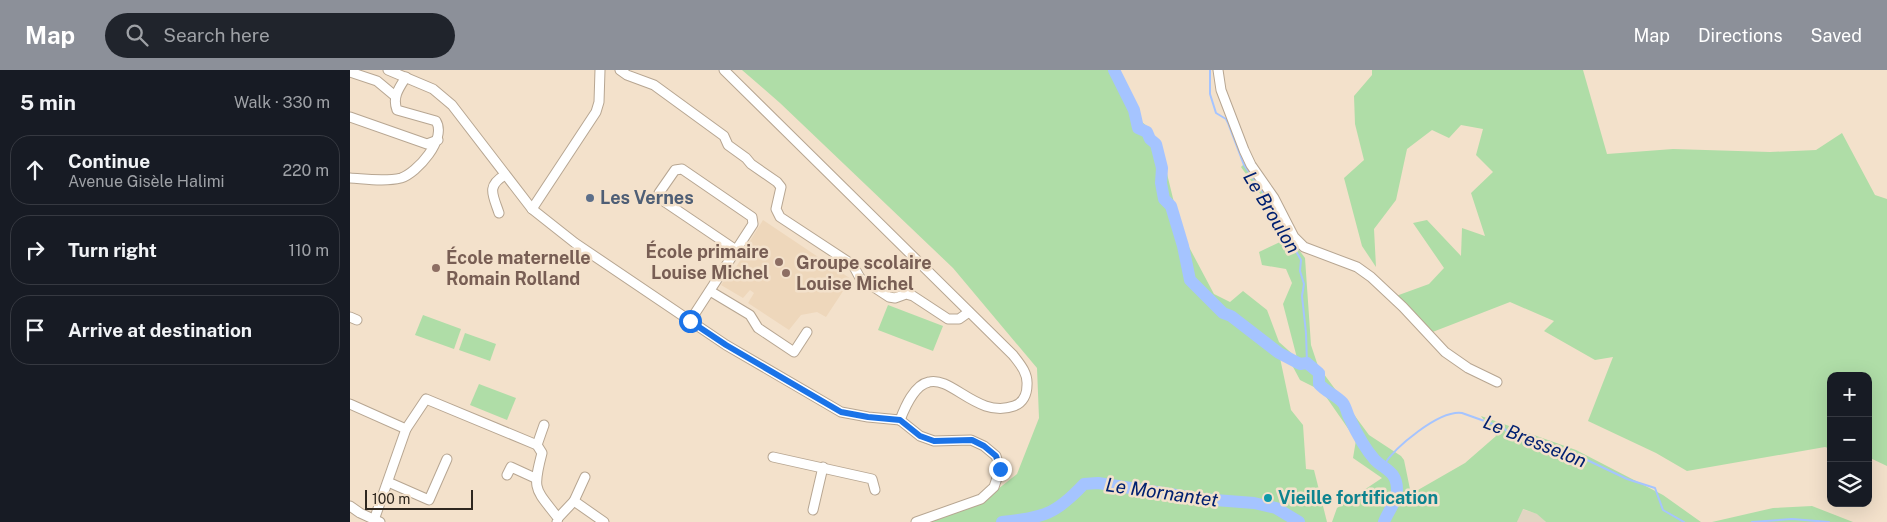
<!DOCTYPE html>
<html lang="en">
<head>
<meta charset="utf-8">
<style>
	:root { --surface:#171b24; --page:#20242c; --text:#f1f3f6; --muted:#9ea1a6; --line:#363941; --accent:#8c9099 }
	body { margin:0; font-family:"Public Sans",sans-serif; background:var(--page); color:var(--text) }
	.controls { position:absolute; right:15px; bottom:15px; display:grid; overflow:hidden; border-radius:10px; box-shadow:0 5px 20px #0002 }
	.controls button { width:45px; height:45px; display:grid; place-items:center; padding:0; border:0; border-bottom:1px solid var(--line); background:var(--surface); color:var(--text); font:25px sans-serif }
	.scale { position:absolute; left:15px; bottom:12px; width:108px; box-sizing:border-box; padding-left:5px; border:2px solid #2e271f; border-top:0; font-size:14px; line-height:18px; white-space:nowrap; color:#2e271f; -webkit-text-stroke:4px #f3e1cb; paint-order:stroke }
	.stop { position:absolute; width:15px; height:15px; margin:-11px; border:4px solid #1a73e8; border-radius:50%; background:#fff }
	.stop.end { background:#1a73e8; border-color:#fff; box-shadow:0 1px 5px #0008 }
	.list { margin:0; padding:0; list-style:none }
	h2 { display:flex; justify-content:space-between; align-items:center; height:65px; margin:0; padding:0 20px; font-size:21px }
	h2 small { font-size:16px; font-weight:400; color:var(--muted) }
	.list li { display:grid; grid-template-columns:32px 1fr auto; gap:15px; align-items:center; box-sizing:border-box; height:70px; margin:0 10px 10px; padding:0 10px; border:1px solid var(--line); border-radius:20px }
	.list b { display:block; font-size:19px; white-space:nowrap }
	.list p { margin:0; font-size:16px; white-space:nowrap; color:var(--muted) }
	.list em { font-size:16px; font-style:normal; color:var(--muted) }
	.icon { flex:none; width:28px; height:28px; fill:none; stroke:currentColor; stroke-width:2; stroke-linecap:round; stroke-linejoin:round }
	.map { position:relative; flex:none; width:1537px; height:452px; overflow:hidden }
	header { display:flex; align-items:center; gap:30px; box-sizing:border-box; height:70px; padding:0 25px; background:var(--accent); color:#fff }
	header strong { font-size:24px }
	nav { display:flex; gap:28px; margin-inline-start:auto; font-size:18px }
	.search { width:350px; height:45px; background:var(--page); display:flex; align-items:center; gap:12px; box-sizing:border-box; padding:0 18px; border-radius:28px; color:var(--muted); font-size:19px }
	main { display:flex }
	aside { flex:1; background:var(--surface) }
	.map>svg:first-child { display:block }
	.built { fill:#eed7bb }
	.industrial { fill:#e1d5c2 }
	.green { fill:#afdda7 }
	.lines { fill:none; stroke-linecap:round; stroke-linejoin:round }
	.stream { stroke:#a5c4ff; stroke-width:2 }
	.river { stroke:#a5c4ff; stroke-width:12 }
	.street-casing { stroke:#b7a692; stroke-width:11 }
	.street { stroke:#fff; stroke-width:9 }
	.route { stroke:#1a73e8; stroke-width:6 }
	.service-dot { fill:#5c6f8a; stroke:#f3e1cb; stroke-width:2 }
	.education-dot { fill:#8d6e63; stroke:#f3e1cb; stroke-width:2 }
	.culture-dot { fill:#0f9aa8; stroke:#f3e1cb; stroke-width:2 }
	.labels { text-anchor:middle; stroke-width:5; stroke-linejoin:round; paint-order:stroke }
	.service-label { font-size:18px; font-weight:bold; fill:#4e5e75; stroke:#f3e1cb; text-anchor:start }
	.education-label { font-size:18px; font-weight:bold; fill:#785e54; stroke:#f3e1cb; text-anchor:start }
	.culture-label { font-size:18px; font-weight:bold; fill:#0d838f; stroke:#f3e1cb; text-anchor:start }
	.water-label { font-size:19px; font-style:italic; fill:#012070; stroke:#f3e1cb }
</style>
</head>
<body>
<header>
<strong>Map</strong>
<div class="search"><svg class="icon" aria-label="search" viewBox="0 0 24 24"><circle cx="10" cy="10" r="6"/><path d="M15 15l6 6"/></svg>Search here</div>
<nav><a>Map</a><a>Directions</a><a>Saved</a></nav>
</header>
<main>
<aside>
<h2>5 min<small>Walk · 330 m</small></h2>
<ul class="list">
<li><svg class="icon" aria-label="ahead" viewBox="0 0 24 24"><path d="M12 20V5M6 11l6-6 6 6"/></svg><div><b>Continue</b><p>Avenue Gisèle Halimi</p></div><em>220 m</em></li>
<li><svg class="icon" aria-label="right" viewBox="0 0 24 24"><path d="M7 20v-9h11M14 6l5 5-5 5"/></svg><div><b>Turn right</b></div><em>110 m</em></li>
<li><svg class="icon" aria-label="arrive" viewBox="0 0 24 24"><path d="M6 21V4h12l-3 4 3 4H6"/></svg><div><b>Arrive at destination</b></div></li>
</ul>
</aside>
<div class="map">
<svg width="1537" height="452" viewBox="0 0 1537 452">
	<rect width="100%" height="100%" fill="#f3e1cb"/>
	<path class="built" d="M 413,150 L 501,209 L 476,247 L 467,242 L 451,245 L 439,260 L 398,233 L 404,223 L 400,220 L 393,228 L 371,215 L 383,198 L 386,197 L 397,180 L 395,179 Z"/>
	<path class="industrial" d="M 1172,439 L 1188,444 L 1196,452 L 1167,452 Z"/>
	<g class="green">
		<path d="M 392,0 L 769,0 L 792,52 L 799,58 L 811,79 L 828,149 L 839,177 L 864,224 L 880,232 L 893,221 L 917,240 L 929,272 L 947,288 L 933,234 L 942,213 L 936,199 L 912,195 L 909,182 L 930,172 L 914,129 L 891,97 L 895,93 L 922,130 L 938,165 L 955,188 L 961,275 L 968,296 L 1019,365 L 1051,386 L 1054,390 L 1061,424 L 1115,393 L 1146,366 L 1131,346 L 1226,380 L 1313,425 L 1351,452 L 1196,452 L 1187,444 L 1173,439 L 1167,452 L 982,452 L 987,438 L 1032,408 L 1003,388 L 1006,370 L 972,321 L 950,310 L 942,295 L 930,288 L 941,340 L 953,355 L 956,399 L 964,400 L 977,452 L 577,452 L 634,430 L 667,404 L 689,348 L 687,298 L 603,198 L 430,33 Z"/>
		<path d="M 1022,0 L 1233,0 L 1257,84 L 1323,79 L 1420,82 L 1466,80 L 1492,63 L 1525,125 L 1537,129 L 1537,396 L 1518,387 L 1518,306 L 1481,306 L 1481,379 L 1475,377 L 1337,401 L 1306,383 L 1238,351 L 1263,287 L 1245,290 L 1194,261 L 1204,251 L 1160,232 L 1080,263 L 1046,226 L 1079,214 L 1094,198 L 1063,153 L 1077,150 L 1111,186 L 1112,158 L 1135,166 L 1121,123 L 1143,102 L 1126,85 L 1133,59 L 1111,55 L 1099,68 L 1082,60 L 1057,79 L 1046,130 L 1024,159 L 1026,197 L 1012,176 L 994,108 L 1014,90 L 1005,54 L 1004,26 L 1022,5 Z"/>
		<path d="M 538,235 L 593,256 L 583,281 L 528,260 Z"/>
		<path d="M 73,245 L 111,259 L 104,279 L 65,265 Z"/>
		<path d="M 115,263 L 146,274 L 140,291 L 109,280 Z"/>
		<path d="M 129,314 L 166,328 L 157,350 L 120,335 Z"/>
		<path d="M 1462,436 L 1503,452 L 1362,452 L 1423,438 Z"/>
	</g>
	<g class="lines">
		<g class="stream">
			<path d="M 860,0 L 860,24 L 866,43 L 876,49 L 878,53 L 894,95 L 922,135 L 936,168 L 942,174 L 951,190 L 950,201 L 954,214 L 952,226 L 956,263 L 957,293"/>
			<path d="M 1033,396 C 1045,377 1089,340 1112,343 L 1154,358 L 1159,364 L 1174,364 L 1190,373 L 1235,389 L 1277,409 L 1305,418 L 1313,440 L 1334,452"/>
			<path d="M 1402,452 L 1442,449 L 1479,452"/>
		</g>
		<g class="river">
			<path d="M 764,0 L 784,40 L 788,58 L 797,62 L 800,69 L 806,74 L 812,98 L 811,113 L 814,129 L 821,136 L 833,176 L 840,210 L 873,243 L 881,246 L 929,283 L 950,294 L 957,293 L 969,303 L 969,314 C 976,322 986,325 993,333 C 996,337 997,343 999,347 C 1005,360 1016,380 1025,390 C 1035,400 1047,401 1047,420 C 1047,432 1038,441 1034,452"/>
			<path d="M 652,452 C 694,447 705,445 734,414 L 748,413 L 852,429 L 904,433 L 926,438 L 949,452"/>
		</g>
		<defs>
			<g id="street">
				<path d="M 38,0 L 83,19 L 102,35 L 182,139 L 225,173 L 376,275 L 491,342 L 518,347 L 550,350"/>
				<path d="M 270,0 L 277,5 L 304,15 L 374,66 L 378,75 L 396,88 L 401,94 L 427,112 L 431,117 L 426,139 L 430,147 L 503,195 L 510,208 L 539,227 L 545,228 L 556,224 L 563,226 L 598,249 L 609,249 L 619,242"/>
				<path d="M 374,0 L 663,285 C 670,294 678,303 677,315 C 677,324 673,333 664,336 C 628,349 602,306 579,312 C 564,315 555,337 550,350"/>
				<path d="M 868,0 L 871,20 L 894,80 L 901,95 L 924,128 L 944,167 L 954,177 L 1007,197 L 1021,207 L 1053,237 L 1095,282 L 1118,298 L 1147,312"/>
				<path d="M 0,2 L 27,11 L 45,26"/>
				<path d="M 0,47 L 77,74 L 88,70"/>
				<path d="M 0,108 C 16,109 35,112 51,108 C 67,103 97,69 86,51 L 47,40 C 42,27 49,18 56,7"/>
				<path d="M 182,139 L 246,42 L 249,32 L 250,0"/>
				<path d="M 149,143 C 143,125 136,116 155,105"/>
				<path d="M 360,221 L 400,245 L 408,258 L 444,282 L 457,262"/>
				<path d="M 0,247 L 7,250"/>
				<path d="M 340,251 L 403,154 L 402,147 L 332,99 L 325,100 L 309,123 L 312,130 L 386,180"/>
				<path d="M 0,334 L 56,359 L 76,329 L 187,375 L 192,383 C 182,421 185,418 208,448 L 207,452"/>
				<path d="M 550,350 L 570,366 L 584,371 L 621,370 L 634,376 L 646,386 L 650,399 L 644,417 L 631,429 L 566,452"/>
				<path d="M 187,375 L 194,355"/>
				<path d="M 423,387 L 522,409 L 525,420"/>
				<path d="M 157,405 L 161,397 L 185,408"/>
				<path d="M 38,412 L 79,430 L 97,389"/>
				<path d="M 224,431 L 254,452"/>
				<path d="M 0,436 L 10,443 L 30,452"/>
				<path d="M 463,440 L 473,397"/>
				<path d="M 208,448 L 224,431 L 235,407"/>
				<path d="M 24,450 L 56,359"/>
			</g>
		</defs>
		<use href="#street" class="street-casing"/>
		<use href="#street" class="street"/>
	</g>
	<g class="lines">
		<path class="route" d="M 340,251 L 376,275 L 491,342 L 518,347 L 550,350 L 570,366 L 584,371 L 622,370 L 634,376 L 646,386 L 650,399"/>
	</g>
	<circle class="service-dot" cx="240" cy="128" r="5"/>
	<g class="education-dot">
		<circle cx="429" cy="192" r="5"/>
		<circle cx="86" cy="198" r="5"/>
		<circle cx="436" cy="203" r="5"/>
	</g>
	<circle class="culture-dot" cx="918" cy="428" r="5"/>
	<g class="labels">
		<g class="service-label">
			<text x="250" y="134">Les Vernes</text>
		</g>
		<g class="education-label">
			<text x="419" y="188" text-anchor="end">École primaire<tspan x="419" dy="21">Louise Michel</tspan></text>
			<text x="96" y="194">École maternelle<tspan x="96" dy="21">Romain Rolland</tspan></text>
			<text x="446" y="199">Groupe scolaire<tspan x="446" dy="21">Louise Michel</tspan></text>
		</g>
		<g class="culture-label">
			<text x="928" y="434">Vieille fortification</text>
		</g>
		<g class="water-label">
			<text transform="translate(922 142) rotate(59)" y="7">Le Broulon</text>
			<text transform="translate(1185 371) rotate(22)" y="7">Le Bresselon</text>
			<text transform="translate(812 422) rotate(8)" y="7">Le Mornantet</text>
		</g>
	</g>
</svg>
<div class="controls">
<button>+</button>
<button>−</button>
<button><svg class="icon" aria-label="layers" viewBox="0 0 24 24"><path d="M12 4l9 5-9 5-9-5zM3 14l9 5 9-5"/></svg></button>
</div>
<div class="scale">100 m</div>
<div class="stop" style="left:340px;top:251px"></div>
<div class="stop end" style="left:650px;top:399px"></div>
</div>
</main>
</body>
</html>
